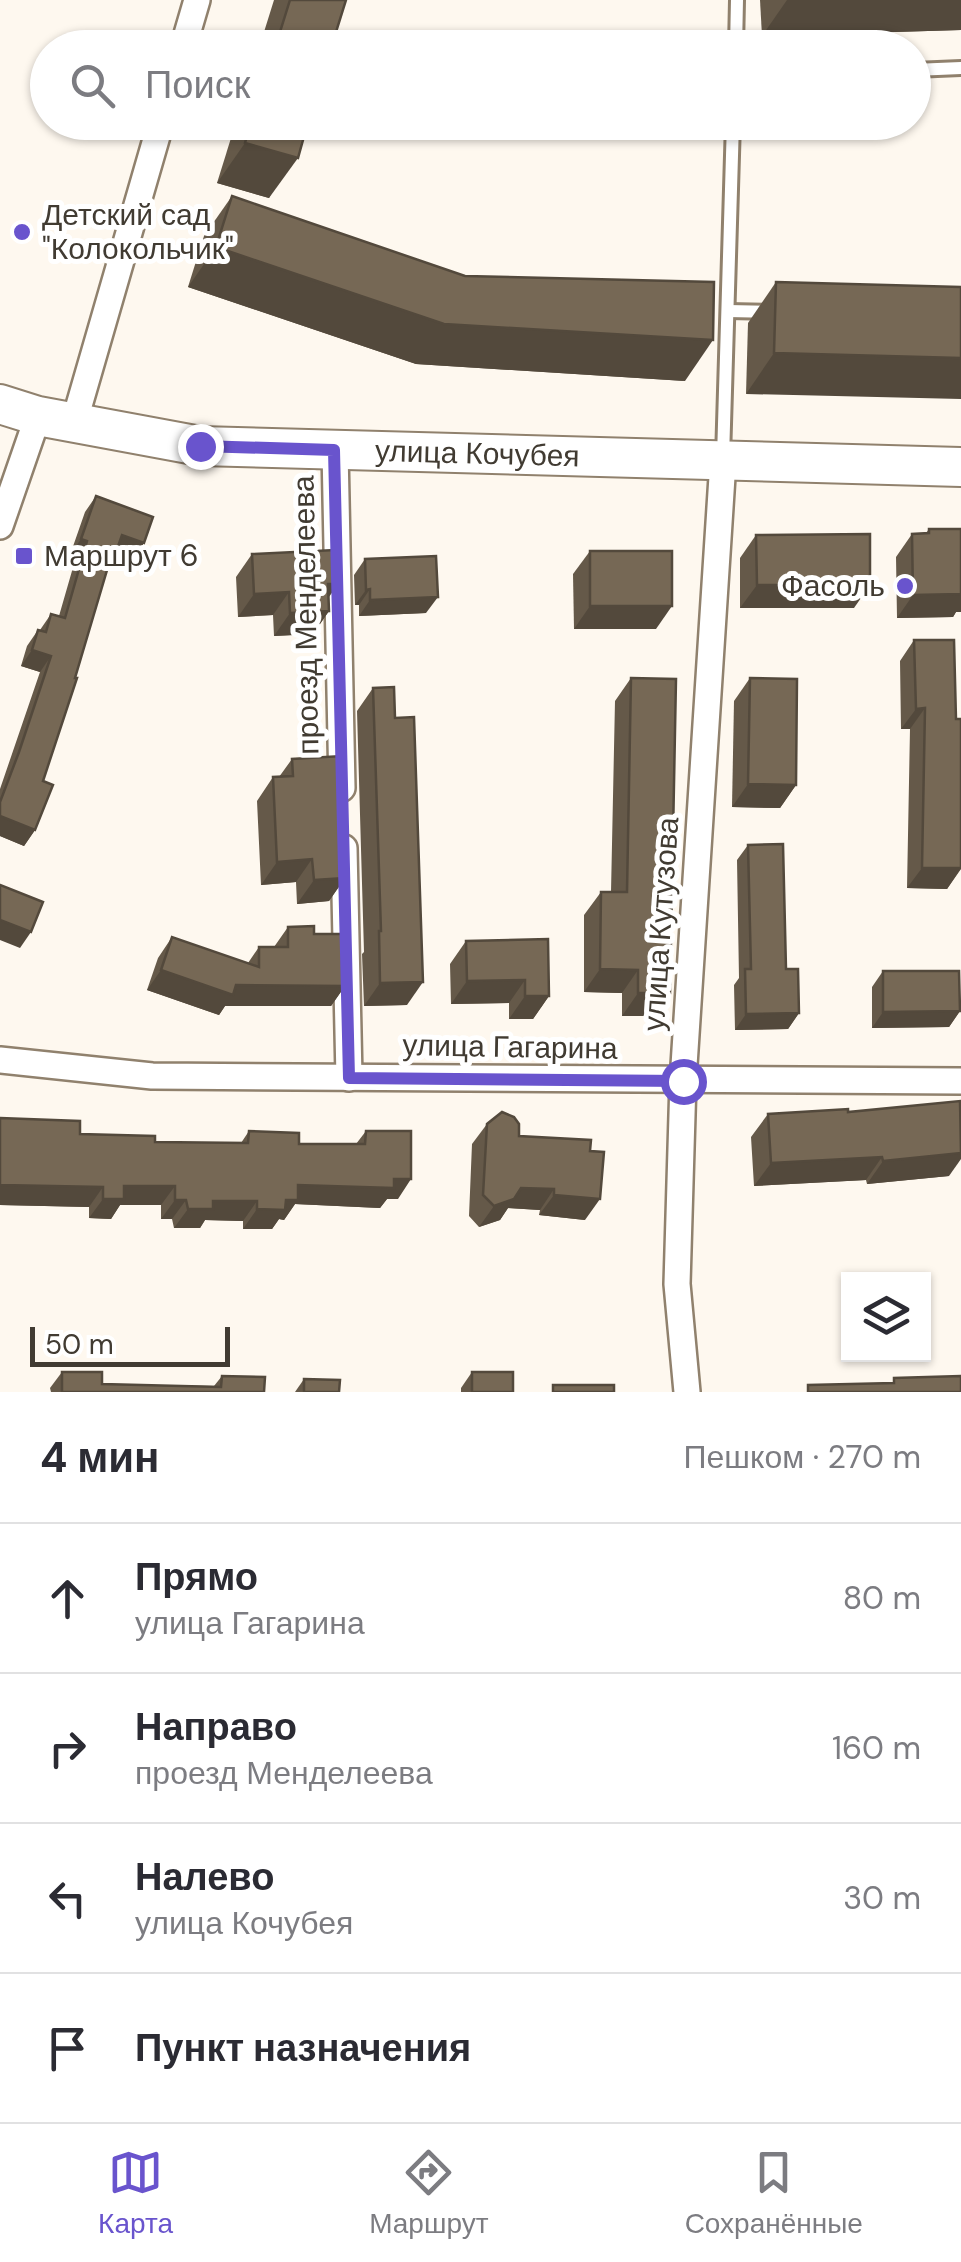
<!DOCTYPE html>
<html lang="ru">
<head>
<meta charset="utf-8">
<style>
	:root { --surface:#fff; --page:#f7f7f7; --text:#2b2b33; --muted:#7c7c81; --line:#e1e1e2; --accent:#6954cd }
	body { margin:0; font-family:"DM Sans",sans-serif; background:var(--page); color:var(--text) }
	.controls { position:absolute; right:30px; bottom:30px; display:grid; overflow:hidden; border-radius:0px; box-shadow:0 2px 8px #0004 }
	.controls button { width:90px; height:90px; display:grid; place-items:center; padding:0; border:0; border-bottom:2px solid var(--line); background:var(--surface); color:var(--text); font:50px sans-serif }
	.scale { position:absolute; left:30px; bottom:25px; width:200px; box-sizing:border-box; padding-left:10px; border:5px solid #413b32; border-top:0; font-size:28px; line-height:35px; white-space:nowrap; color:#413b32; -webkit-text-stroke:8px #fff; paint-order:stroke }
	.stop { position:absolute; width:30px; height:30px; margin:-22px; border:8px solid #6954cd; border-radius:50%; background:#fff }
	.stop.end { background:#6954cd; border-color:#fff; box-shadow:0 2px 10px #0008 }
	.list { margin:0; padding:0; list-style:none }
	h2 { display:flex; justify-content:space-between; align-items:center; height:130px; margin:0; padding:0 40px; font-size:42px }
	h2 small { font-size:32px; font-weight:400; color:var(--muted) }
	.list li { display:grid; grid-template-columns:65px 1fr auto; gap:30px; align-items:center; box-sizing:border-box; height:150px; padding:0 40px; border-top:2px solid var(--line) }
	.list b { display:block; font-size:38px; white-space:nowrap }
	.list p { margin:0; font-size:32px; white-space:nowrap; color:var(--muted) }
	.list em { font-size:32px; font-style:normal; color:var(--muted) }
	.icon { flex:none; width:55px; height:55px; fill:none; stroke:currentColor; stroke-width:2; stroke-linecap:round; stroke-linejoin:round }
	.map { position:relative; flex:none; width:961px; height:1392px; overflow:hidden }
	.search { position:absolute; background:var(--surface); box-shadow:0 2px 8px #0004; left:30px; right:30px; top:30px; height:110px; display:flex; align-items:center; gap:25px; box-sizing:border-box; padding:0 35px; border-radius:55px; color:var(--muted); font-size:38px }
	.sheet { height:730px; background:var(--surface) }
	nav { display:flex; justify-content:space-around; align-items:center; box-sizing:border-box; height:140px; border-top:2px solid var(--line); background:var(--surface); font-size:28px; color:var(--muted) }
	nav a { display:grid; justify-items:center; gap:5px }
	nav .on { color:var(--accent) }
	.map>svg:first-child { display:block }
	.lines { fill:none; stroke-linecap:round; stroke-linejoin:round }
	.lane-casing { stroke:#90816d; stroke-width:18 }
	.street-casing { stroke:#90816d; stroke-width:30 }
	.secondary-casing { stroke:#90816d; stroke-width:42 }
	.lane { stroke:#fff; stroke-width:12 }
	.street { stroke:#fff; stroke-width:25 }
	.secondary { stroke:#fff; stroke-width:38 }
	.wall { fill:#655949 }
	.shaded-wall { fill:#53493c }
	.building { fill:#766855; stroke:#53493c; stroke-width:2.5 }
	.route { stroke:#6954cd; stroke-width:12 }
	.poi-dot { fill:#6954cd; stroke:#fff; stroke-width:4 }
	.labels { text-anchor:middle; stroke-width:10; stroke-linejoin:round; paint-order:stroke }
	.poi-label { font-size:30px; fill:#413b32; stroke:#fff; text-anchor:start }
	.street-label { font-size:30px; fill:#413b32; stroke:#fff }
</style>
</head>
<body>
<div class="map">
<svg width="961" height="1392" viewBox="0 0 961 1392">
	<rect width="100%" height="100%" fill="#fef8ef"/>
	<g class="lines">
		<defs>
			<g id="lane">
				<path d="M 736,48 L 737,0"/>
				<path d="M 914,70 L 961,68"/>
				<path d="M 728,311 L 770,312"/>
				<path d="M 723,458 L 733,122"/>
			</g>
			<g id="street">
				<path d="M 183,48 L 197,0"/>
				<path d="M 74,423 L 161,122"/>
				<path d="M 335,450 L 342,788"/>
				<path d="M 0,526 L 38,416"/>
				<path d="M 344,848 L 349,1078"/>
				<path d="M 0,1060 L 152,1076 L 961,1081"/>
				<path d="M 687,1392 L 677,1284 L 683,1081 L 723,461"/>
			</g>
			<g id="secondary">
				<path id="s1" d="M 0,404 L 38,416 L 200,446 L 961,467"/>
			</g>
		</defs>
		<use href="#lane" class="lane-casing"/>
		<use href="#street" class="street-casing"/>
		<use href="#secondary" class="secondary-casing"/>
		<use href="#lane" class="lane"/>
		<use href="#street" class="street"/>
		<use href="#secondary" class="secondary"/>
	</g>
	<g class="wall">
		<path d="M 274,0 L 346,0 L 331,48 L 259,48 Z"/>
		<path d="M 760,0 L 961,0 L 961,30 L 762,36 Z"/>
		<path d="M 236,122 L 308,122 L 269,198 L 217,183 Z"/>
		<path d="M 232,196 L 685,381 L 416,364 L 188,287 L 204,236 Z"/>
		<path d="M 776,282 L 961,287 L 746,394 L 748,323 Z"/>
		<path d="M 96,496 L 144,543 L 132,559 L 116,553 L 109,562 L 43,781 L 35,830 L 24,846 L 0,836 L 0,789 L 40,672 L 21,666 L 27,646 L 38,630 L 40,630 L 51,614 L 59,616 L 76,557 L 70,555 L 85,512 Z"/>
		<path d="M 929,529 L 961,529 L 961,612 L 956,612 L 953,617 L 897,618 L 896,557 L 912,534 L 926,533 Z"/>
		<path d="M 756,535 L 854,608 L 740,608 L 740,558 Z"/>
		<path d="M 590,551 L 656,629 L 574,629 L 573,574 Z"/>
		<path d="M 252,554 L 329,598 L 329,611 L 313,634 L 274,636 L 273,615 L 238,617 L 236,577 Z"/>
		<path d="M 365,559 L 426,613 L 359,616 L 359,605 L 355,605 L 354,575 Z"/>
		<path d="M 914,640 L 956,719 L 961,869 L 947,889 L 907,888 L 910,729 L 901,729 L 900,661 Z"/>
		<path d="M 631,678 L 670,993 L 653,1016 L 622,1016 L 622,993 L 584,992 L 584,915 L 601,892 L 611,892 L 615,701 Z"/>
		<path d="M 750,678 L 796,785 L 780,808 L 732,807 L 734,701 Z"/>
		<path d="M 373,688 L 407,1005 L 364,1006 L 362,954 L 364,952 L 357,711 Z"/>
		<path d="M 292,759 L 345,878 L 329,901 L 297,904 L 296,882 L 261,885 L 257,801 L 273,777 L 279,777 Z"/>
		<path d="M 748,845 L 799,1013 L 788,1029 L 735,1030 L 734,985 L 739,978 L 737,860 Z"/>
		<path d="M 288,927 L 314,934 L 345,986 L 331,1006 L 225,1006 L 219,1015 L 147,990 L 158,958 L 172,937 L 248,963 L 259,947 L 274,947 Z"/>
		<path d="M 466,941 L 549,996 L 533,1019 L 509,1019 L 509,1003 L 451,1004 L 450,964 Z"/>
		<path d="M 883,971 L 960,1011 L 949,1027 L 872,1028 L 872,987 Z"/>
		<path d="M 848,1112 L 949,1176 L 867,1184 L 866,1180 L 754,1186 L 751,1137 L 768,1114 Z"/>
		<path d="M 0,1118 L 80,1134 L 155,1142 L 241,1143 L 249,1131 L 299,1144 L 356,1144 L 366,1131 L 398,1199 L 387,1199 L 380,1208 L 295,1204 L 284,1220 L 279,1219 L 272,1229 L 243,1229 L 243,1221 L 205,1220 L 200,1228 L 174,1228 L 172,1219 L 161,1219 L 161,1205 L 120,1205 L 111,1219 L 89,1218 L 89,1207 L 0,1205 Z"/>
		<path d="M 487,1124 L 519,1136 L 585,1220 L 539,1215 L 540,1210 L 508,1208 L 500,1220 L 479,1227 L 469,1216 L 472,1144 Z"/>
		<path d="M 62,1372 L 102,1384 L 214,1386 L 222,1376 L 264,1392 L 51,1392 L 50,1388 Z"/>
		<path d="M 472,1372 L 513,1392 L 461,1392 L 461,1388 Z"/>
		<path d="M 304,1379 L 339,1392 L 295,1392 Z"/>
	</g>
	<g class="shaded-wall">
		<path d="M 787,0 L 961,0 L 961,30 L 762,36 Z"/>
		<path d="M 245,143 L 298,158 L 269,198 L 217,183 Z"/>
		<path d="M 216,247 L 713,340 L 685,381 L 416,364 L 188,287 Z"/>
		<path d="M 774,353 L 961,358 L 961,399 L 746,394 Z"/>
		<path d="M 122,535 L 144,543 L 132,559 L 116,553 L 105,568 L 102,566 Z"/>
		<path d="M 81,539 L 87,541 L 76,557 L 70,555 Z"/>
		<path d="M 328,584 L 338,584 L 322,607 Z"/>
		<path d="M 757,585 L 870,585 L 854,608 L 740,608 Z"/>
		<path d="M 370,589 L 359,605 L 355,605 L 366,590 Z"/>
		<path d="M 289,592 L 273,615 L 238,617 L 254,594 Z"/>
		<path d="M 961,594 L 961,612 L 956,612 L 953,617 L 897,618 L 913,595 Z"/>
		<path d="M 438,597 L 426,613 L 359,616 L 370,600 Z"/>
		<path d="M 590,606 L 672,606 L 656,629 L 574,629 Z"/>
		<path d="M 329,611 L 313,634 L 274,636 L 290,613 Z"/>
		<path d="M 32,650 L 51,656 L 40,672 L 21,666 Z"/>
		<path d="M 925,708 L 910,729 L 901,729 L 916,709 Z"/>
		<path d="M 748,784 L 796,785 L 780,808 L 732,807 Z"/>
		<path d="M 0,816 L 35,830 L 24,846 L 0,836 Z"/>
		<path d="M 312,859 L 296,882 L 261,885 L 277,862 Z"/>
		<path d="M 922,868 L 961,868 L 947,889 L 907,888 Z"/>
		<path d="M 345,878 L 329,901 L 297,904 L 314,880 Z"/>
		<path d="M 0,920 L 31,932 L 20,948 L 0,940 Z"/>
		<path d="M 600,969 L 638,970 L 622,993 L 584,992 Z"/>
		<path d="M 161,970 L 236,985 L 345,986 L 331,1006 L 225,1006 L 219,1015 L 147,990 Z"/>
		<path d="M 525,980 L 509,1003 L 451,1004 L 467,981 Z"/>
		<path d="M 423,982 L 407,1005 L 364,1006 L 380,983 Z"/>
		<path d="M 638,993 L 670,993 L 653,1016 L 622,1016 Z"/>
		<path d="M 525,996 L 549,996 L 533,1019 L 509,1019 Z"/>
		<path d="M 960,1011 L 949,1027 L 872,1028 L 883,1012 Z"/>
		<path d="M 799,1013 L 788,1029 L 735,1030 L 746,1014 Z"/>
		<path d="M 961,1153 L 961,1159 L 949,1176 L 867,1184 L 883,1161 Z"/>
		<path d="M 882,1157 L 866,1180 L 754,1186 L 771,1163 Z"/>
		<path d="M 394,1179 L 411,1179 L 398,1199 L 387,1199 L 380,1208 L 295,1204 L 284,1220 L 279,1219 L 272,1229 L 243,1229 L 257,1209 L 298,1185 Z"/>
		<path d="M 0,1185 L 103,1187 L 89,1207 L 0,1205 Z"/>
		<path d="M 124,1186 L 175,1186 L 161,1205 L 120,1205 L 111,1219 L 89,1218 L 103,1199 Z"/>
		<path d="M 521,1188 L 554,1189 L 540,1210 L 508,1208 L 500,1220 L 479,1227 L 494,1206 Z"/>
		<path d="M 554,1195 L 600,1199 L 585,1220 L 539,1215 Z"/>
		<path d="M 175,1200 L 186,1200 L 172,1219 L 161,1219 Z"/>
		<path d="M 213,1201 L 257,1201 L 243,1221 L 205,1220 L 200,1228 L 174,1228 L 188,1209 Z"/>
	</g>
	<g class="building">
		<path d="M 290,0 L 346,0 L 331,48 L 275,48 Z"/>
		<path d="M 251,122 L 308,122 L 298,158 L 245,143 Z"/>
		<path d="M 232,196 L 465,276 L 714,282 L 713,340 L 444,324 L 216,247 Z"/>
		<path d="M 776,282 L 961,287 L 961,358 L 774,353 Z"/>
		<path d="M 96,496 L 153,517 L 144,543 L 122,535 L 116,552 L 113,550 L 75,678 L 77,678 L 43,781 L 53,785 L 35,830 L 0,816 L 0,802 L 19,752 L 51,656 L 32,650 L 38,630 L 46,632 L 51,614 L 65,618 L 87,541 L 81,539 Z"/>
		<path d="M 929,529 L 961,529 L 961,594 L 913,595 L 912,534 L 929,533 Z"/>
		<path d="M 870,534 L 870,585 L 757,585 L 756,535 Z"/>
		<path d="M 335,550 L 336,553 L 338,553 L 338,584 L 328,584 L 329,611 L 290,613 L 289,592 L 254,594 L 252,554 Z"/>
		<rect x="590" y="551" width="82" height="55"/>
		<path d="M 436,556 L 438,597 L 370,600 L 370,589 L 366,590 L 365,559 Z"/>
		<path d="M 914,640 L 954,640 L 956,719 L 961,719 L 961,868 L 922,868 L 925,708 L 916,709 Z"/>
		<path d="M 631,678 L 676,679 L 670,993 L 638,993 L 638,970 L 600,969 L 601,892 L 627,892 Z"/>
		<path d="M 750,678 L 797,679 L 796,785 L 748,784 Z"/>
		<path d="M 394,687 L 395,718 L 414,717 L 423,982 L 380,983 L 379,931 L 381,931 L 373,688 Z"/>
		<path d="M 342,756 L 345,878 L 314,880 L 312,859 L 277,862 L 273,777 L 293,776 L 292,759 Z"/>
		<path d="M 783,844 L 786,969 L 798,969 L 799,1013 L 746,1014 L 745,969 L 751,969 L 748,845 Z"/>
		<path d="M 0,885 L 43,902 L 31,932 L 0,920 Z"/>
		<path d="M 314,926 L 314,934 L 344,934 L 345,986 L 236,985 L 233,995 L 161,970 L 172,937 L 259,967 L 259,947 L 288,947 L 288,927 Z"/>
		<path d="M 548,939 L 549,996 L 525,996 L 525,980 L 467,981 L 466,941 Z"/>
		<path d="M 883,971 L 959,971 L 960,1011 L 883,1012 Z"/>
		<path d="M 960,1101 L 961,1153 L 883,1161 L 882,1157 L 771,1163 L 768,1114 L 848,1109 L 848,1112 Z"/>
		<path d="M 502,1112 L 514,1117 L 519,1124 L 519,1136 L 591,1140 L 590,1151 L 604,1152 L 600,1199 L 554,1195 L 554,1189 L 521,1188 L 514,1199 L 494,1206 L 483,1195 L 487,1124 Z"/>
		<path d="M 0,1118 L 80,1121 L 80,1134 L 155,1136 L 155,1142 L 248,1143 L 249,1131 L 299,1133 L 299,1144 L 365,1144 L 366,1131 L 411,1131 L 411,1179 L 394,1179 L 394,1188 L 298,1185 L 298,1200 L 286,1200 L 285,1210 L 257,1209 L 257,1201 L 213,1201 L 213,1209 L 188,1209 L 186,1200 L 175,1200 L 175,1186 L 124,1186 L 124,1199 L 103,1199 L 103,1187 L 0,1185 Z"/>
		<path d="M 62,1372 L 102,1372 L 102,1384 L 221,1387 L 222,1376 L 265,1377 L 264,1392 L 62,1392 Z"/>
		<rect x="472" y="1372" width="41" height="20"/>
		<path d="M 961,1376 L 961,1392 L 808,1392 L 808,1385 L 894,1383 L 894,1378 Z"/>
		<path d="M 304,1379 L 340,1380 L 339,1392 L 304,1392 Z"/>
		<rect x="553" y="1385" width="61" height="7"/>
	</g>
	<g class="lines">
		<path class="route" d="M 200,446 L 334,450 L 349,1078 L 683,1081"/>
	</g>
	<g class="poi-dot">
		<circle cx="22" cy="232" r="10"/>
		<rect x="14" y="546" width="20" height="20" rx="5"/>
		<circle cx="905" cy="586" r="10"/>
	</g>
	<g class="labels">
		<g class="poi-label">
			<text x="42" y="225">Детский сад<tspan x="42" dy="34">"Колокольчик"</tspan></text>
			<text x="44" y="566">Маршрут 6</text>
			<text x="885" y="596" text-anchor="end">Фасоль</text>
		</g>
		<g class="street-label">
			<text dy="10" stroke="none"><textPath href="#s1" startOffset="482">улица Кочубея</textPath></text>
			<text transform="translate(306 615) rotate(-91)" y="10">проезд Менделеева</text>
			<text transform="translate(661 924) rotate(-86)" y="10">улица Кутузова</text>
			<text transform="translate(510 1047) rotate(1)" y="10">улица Гагарина</text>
		</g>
	</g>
</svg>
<div class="controls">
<button><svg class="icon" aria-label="layers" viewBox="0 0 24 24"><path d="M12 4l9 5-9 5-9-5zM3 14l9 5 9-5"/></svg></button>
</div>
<div class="scale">50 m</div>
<div class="stop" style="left:683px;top:1081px"></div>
<div class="stop end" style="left:200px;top:446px"></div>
<div class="search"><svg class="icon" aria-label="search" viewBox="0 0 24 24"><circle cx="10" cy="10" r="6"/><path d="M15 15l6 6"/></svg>Поиск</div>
</div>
<section class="sheet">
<h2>4 мин<small>Пешком · 270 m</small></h2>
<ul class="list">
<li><svg class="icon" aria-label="ahead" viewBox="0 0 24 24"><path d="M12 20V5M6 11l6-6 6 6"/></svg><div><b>Прямо</b><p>улица Гагарина</p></div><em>80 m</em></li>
<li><svg class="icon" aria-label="right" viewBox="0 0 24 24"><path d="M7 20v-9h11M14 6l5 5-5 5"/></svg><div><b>Направо</b><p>проезд Менделеева</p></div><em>160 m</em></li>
<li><svg class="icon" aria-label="left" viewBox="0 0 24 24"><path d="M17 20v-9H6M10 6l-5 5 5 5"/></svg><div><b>Налево</b><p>улица Кочубея</p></div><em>30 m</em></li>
<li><svg class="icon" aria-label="arrive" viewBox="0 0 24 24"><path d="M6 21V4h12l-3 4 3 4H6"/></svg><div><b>Пункт назначения</b></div></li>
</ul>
</section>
<nav>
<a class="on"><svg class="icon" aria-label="map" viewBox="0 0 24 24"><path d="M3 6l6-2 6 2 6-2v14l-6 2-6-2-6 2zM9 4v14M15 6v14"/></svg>Карта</a>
<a><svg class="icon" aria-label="directions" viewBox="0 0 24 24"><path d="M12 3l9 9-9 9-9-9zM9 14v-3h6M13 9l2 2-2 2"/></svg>Маршрут</a>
<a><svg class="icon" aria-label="saved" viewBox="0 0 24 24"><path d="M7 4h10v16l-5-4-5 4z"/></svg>Сохранённые</a>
</nav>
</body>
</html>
